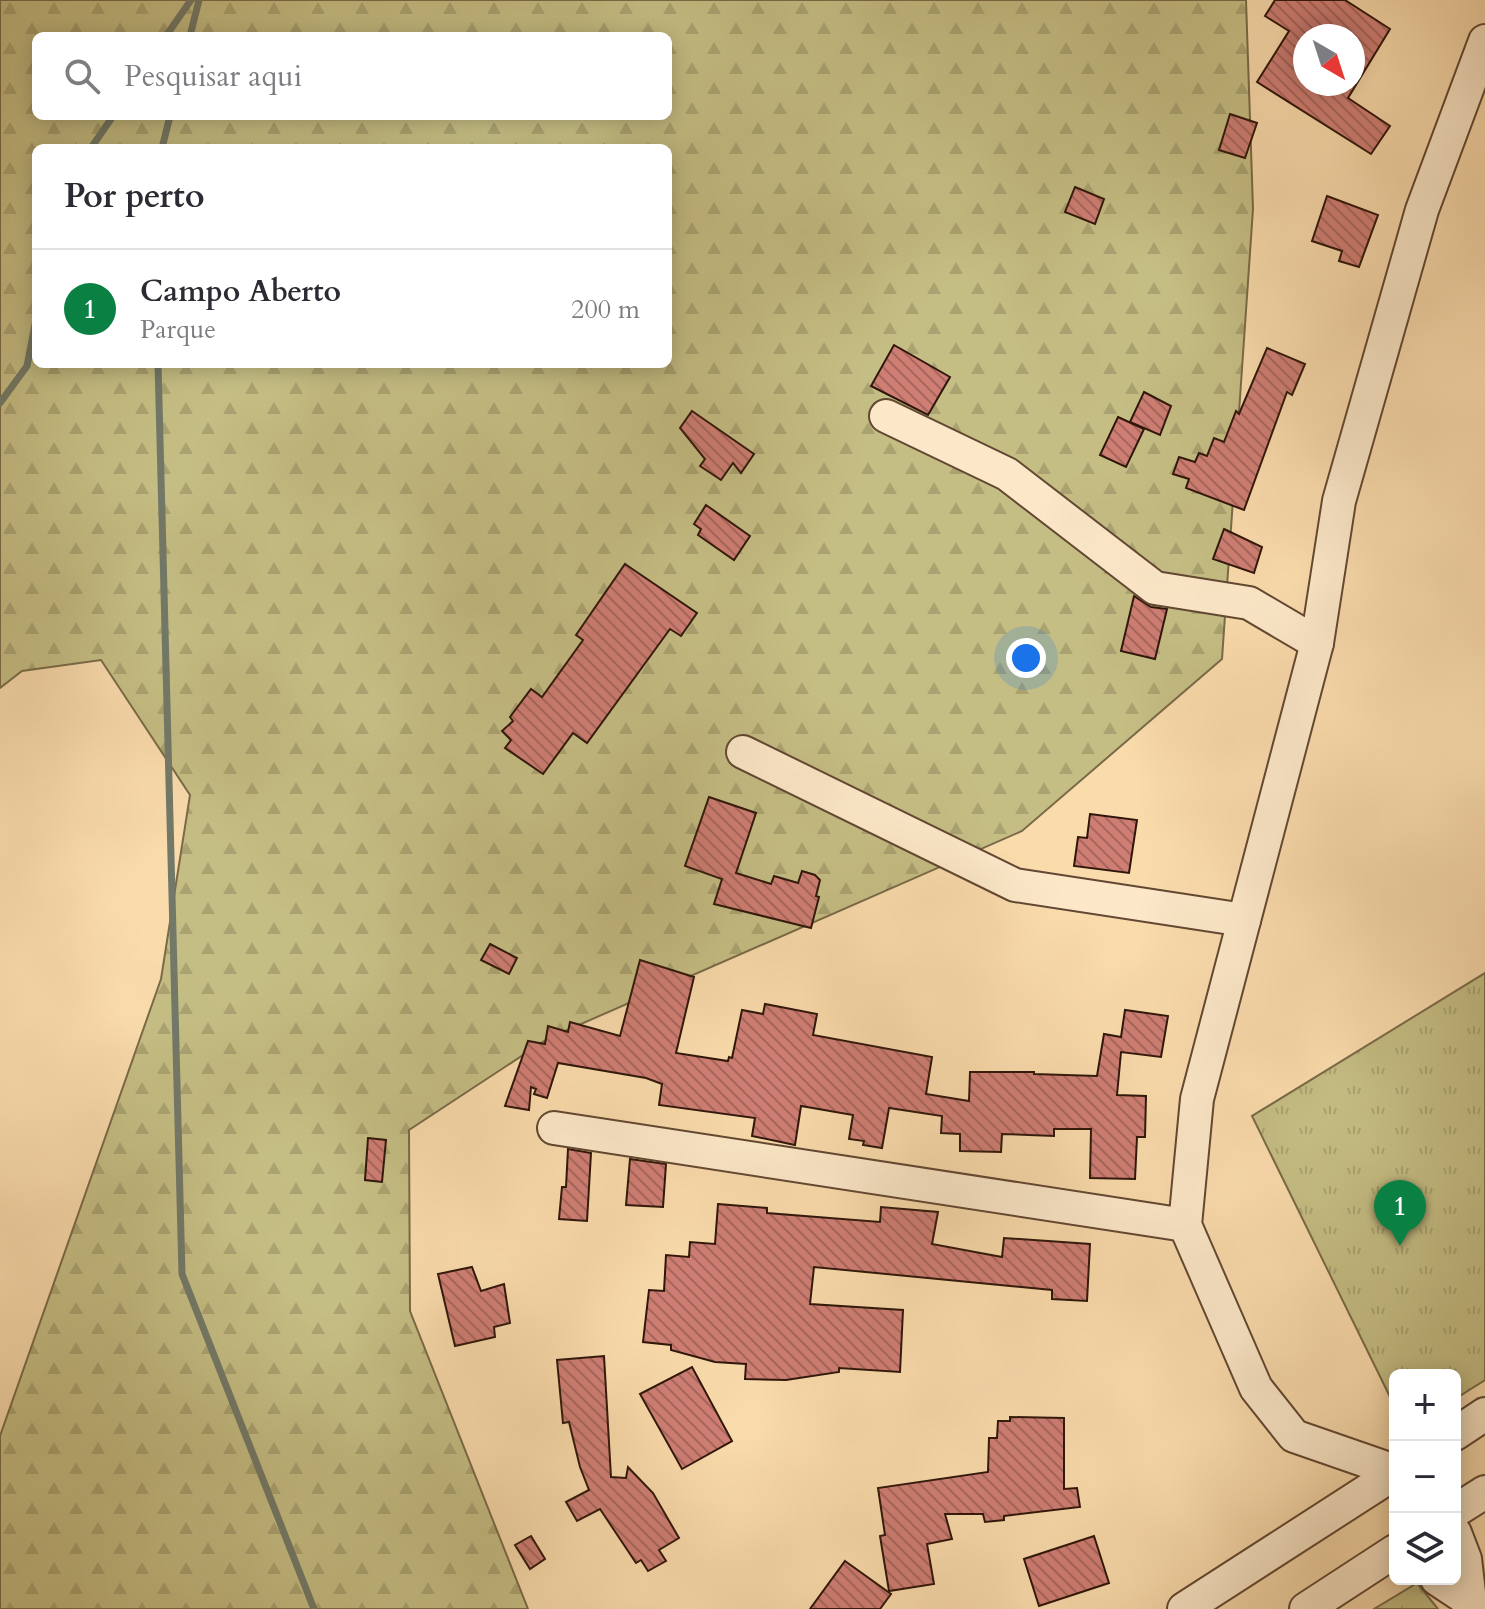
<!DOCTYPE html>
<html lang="pt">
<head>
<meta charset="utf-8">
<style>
	:root { --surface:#fff; --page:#f7f7f7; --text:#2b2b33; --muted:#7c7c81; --line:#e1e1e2; --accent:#0b8043 }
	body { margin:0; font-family:Cardo,serif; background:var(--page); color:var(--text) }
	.controls { position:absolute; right:24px; bottom:24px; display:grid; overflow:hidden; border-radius:12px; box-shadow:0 4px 20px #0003 }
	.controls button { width:72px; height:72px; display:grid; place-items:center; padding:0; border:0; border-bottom:2px solid var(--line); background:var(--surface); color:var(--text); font:40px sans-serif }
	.compass { position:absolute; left:1293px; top:24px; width:72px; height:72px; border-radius:50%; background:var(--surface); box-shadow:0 4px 20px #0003; rotate:141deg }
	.you { position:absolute; left:1026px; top:658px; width:28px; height:28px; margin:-20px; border:6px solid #fff; border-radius:50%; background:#1a73e8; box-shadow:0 0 0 12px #1a73e833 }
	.badge { display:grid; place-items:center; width:52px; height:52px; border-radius:50%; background:var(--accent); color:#fff; font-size:26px; font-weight:700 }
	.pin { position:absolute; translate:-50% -66px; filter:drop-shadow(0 2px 4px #0008) }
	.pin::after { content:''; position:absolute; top:42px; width:28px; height:24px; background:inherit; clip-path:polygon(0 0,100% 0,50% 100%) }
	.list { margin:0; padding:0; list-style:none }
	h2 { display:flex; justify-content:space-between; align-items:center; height:104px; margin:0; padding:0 32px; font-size:34px }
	h2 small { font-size:26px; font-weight:400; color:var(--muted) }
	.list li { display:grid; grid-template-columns:52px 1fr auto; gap:24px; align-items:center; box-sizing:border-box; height:120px; padding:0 32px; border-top:2px solid var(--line) }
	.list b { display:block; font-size:30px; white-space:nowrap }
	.list p { margin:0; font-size:26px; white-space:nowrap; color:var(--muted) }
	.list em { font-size:26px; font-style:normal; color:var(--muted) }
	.icon { flex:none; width:44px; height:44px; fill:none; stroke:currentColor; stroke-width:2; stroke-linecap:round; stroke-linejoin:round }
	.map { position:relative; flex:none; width:1485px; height:1609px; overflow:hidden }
	.search { position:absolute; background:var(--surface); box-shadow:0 4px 20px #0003; left:32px; top:32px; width:640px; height:88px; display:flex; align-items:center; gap:20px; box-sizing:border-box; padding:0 28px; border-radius:12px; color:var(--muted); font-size:30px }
	.panel { position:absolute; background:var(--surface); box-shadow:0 4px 20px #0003; left:32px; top:144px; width:640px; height:224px; border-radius:12px }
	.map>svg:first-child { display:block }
	.grass { fill:url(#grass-tufts); stroke:#7a6a47; stroke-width:2 }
	.forest { fill:url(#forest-firs); stroke:#7a6a47; stroke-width:2; fill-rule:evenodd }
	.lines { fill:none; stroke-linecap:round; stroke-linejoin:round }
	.stream { stroke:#727968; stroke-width:7 }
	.building { fill:url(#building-back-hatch); stroke:#2f160a; stroke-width:2; fill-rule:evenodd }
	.minor-casing { stroke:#624732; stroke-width:36 }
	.minor { stroke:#fce8c9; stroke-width:32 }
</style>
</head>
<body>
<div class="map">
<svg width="1485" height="1609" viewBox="0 0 1485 1609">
	<defs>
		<pattern id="grass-tufts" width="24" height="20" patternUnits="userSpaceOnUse" patternTransform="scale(2)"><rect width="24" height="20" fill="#c5be84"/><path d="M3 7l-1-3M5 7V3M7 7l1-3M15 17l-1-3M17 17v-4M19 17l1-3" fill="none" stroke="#aaa371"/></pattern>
		<pattern id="forest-firs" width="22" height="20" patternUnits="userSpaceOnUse" patternTransform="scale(2)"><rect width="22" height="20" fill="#c5be84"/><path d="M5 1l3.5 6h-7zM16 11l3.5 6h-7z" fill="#aaa371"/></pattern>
		<pattern id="building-back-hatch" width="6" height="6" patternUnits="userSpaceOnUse" patternTransform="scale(2)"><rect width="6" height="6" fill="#cf7e74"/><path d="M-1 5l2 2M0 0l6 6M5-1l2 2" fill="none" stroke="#a8665d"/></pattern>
	</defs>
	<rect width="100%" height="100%" fill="#fadbac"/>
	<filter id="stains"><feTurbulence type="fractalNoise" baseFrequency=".0025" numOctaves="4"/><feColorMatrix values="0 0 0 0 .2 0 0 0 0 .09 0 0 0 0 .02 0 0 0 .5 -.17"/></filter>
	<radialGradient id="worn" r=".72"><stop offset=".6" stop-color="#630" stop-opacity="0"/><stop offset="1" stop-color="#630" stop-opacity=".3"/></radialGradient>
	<g class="grass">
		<path d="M 1485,973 L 1485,1380 L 1455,1399 L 1455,1375 L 1395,1375 L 1395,1407 L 1252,1116 Z"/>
		<path d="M 1417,1583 L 1438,1609 L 1374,1609 Z"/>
	</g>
	<path class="forest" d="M 0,0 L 1246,0 L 1253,209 L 1222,659 L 1022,831 L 549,1038 L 409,1130 L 410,1311 L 528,1609 L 0,1609 L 0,1436 L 161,979 L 190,795 L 101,660 L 22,671 L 0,688 ZM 36,36 L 668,36 L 668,116 L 36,116 ZM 36,148 L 668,148 L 668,364 L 36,364 Z"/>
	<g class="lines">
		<g class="stream">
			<path d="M 166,36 L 191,0"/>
			<path d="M 190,36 L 199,0"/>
			<path d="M 91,148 L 113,116"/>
			<path d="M 162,148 L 170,116"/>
			<path d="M 158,364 L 182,1274 L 314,1609"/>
			<path d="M 0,403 L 27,366 L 36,320"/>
		</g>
	</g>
	<g class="building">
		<path d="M 1275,0 L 1345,0 L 1390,29 L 1348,98 L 1390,126 L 1371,154 L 1257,82 L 1289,31 L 1265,16 ZM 1305,36 L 1353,36 L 1353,84 L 1305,84 Z"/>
		<path d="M 1230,114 L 1257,123 L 1245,158 L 1219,150 Z"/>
		<path d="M 1075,187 L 1104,199 L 1095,224 L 1065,212 Z"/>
		<path d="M 1327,196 L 1378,215 L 1359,267 L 1339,261 L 1342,251 L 1312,241 Z"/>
		<path d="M 894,345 L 950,377 L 928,415 L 871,386 Z"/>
		<path d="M 1267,348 L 1305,364 L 1292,395 L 1287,392 L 1244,510 L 1186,488 L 1189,479 L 1173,474 L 1179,457 L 1195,462 L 1199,453 L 1207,456 L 1214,438 L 1224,442 L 1236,411 L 1239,414 Z"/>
		<path d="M 1144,392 L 1171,406 L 1160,435 L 1130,422 Z"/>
		<path d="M 692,411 L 754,454 L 741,473 L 733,463 L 721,480 L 700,466 L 705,459 L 680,428 Z"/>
		<path d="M 1118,417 L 1144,429 L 1126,467 L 1100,455 Z"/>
		<path d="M 706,505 L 750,536 L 734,560 L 698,535 L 701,529 L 694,524 Z"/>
		<path d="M 1224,529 L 1262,547 L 1254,573 L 1213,559 Z"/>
		<path d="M 625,564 L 697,613 L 681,636 L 670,629 L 587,743 L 573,733 L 543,774 L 505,748 L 511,740 L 502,731 L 513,721 L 510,717 L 531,689 L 542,697 L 583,640 L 576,635 Z"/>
		<path d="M 1134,596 L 1151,607 L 1167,609 L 1155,659 L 1121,651 Z"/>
		<path d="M 709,797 L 756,813 L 736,873 L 771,884 L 774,876 L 798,883 L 802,871 L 815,875 L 820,880 L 816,896 L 819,897 L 811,928 L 714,904 L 722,879 L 685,866 Z"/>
		<path d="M 1090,814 L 1137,820 L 1129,873 L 1074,866 L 1078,837 L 1087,838 Z"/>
		<path d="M 490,944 L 517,958 L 509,974 L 481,960 Z"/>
		<path d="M 640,960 L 694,977 L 676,1053 L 728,1061 L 729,1057 L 732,1058 L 742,1010 L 763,1014 L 765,1004 L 817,1014 L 813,1035 L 932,1057 L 926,1094 L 969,1101 L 970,1072 L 1034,1072 L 1034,1074 L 1097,1076 L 1104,1034 L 1121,1037 L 1125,1010 L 1168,1016 L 1161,1057 L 1121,1052 L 1117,1095 L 1146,1096 L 1145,1137 L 1137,1137 L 1135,1179 L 1090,1178 L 1091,1129 L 1054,1129 L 1054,1136 L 1002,1134 L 1001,1152 L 960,1151 L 960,1134 L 941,1133 L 942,1116 L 889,1108 L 882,1148 L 863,1145 L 864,1141 L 849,1139 L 853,1115 L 801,1106 L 795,1145 L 752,1136 L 755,1118 L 659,1105 L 662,1084 L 646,1078 L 558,1063 L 547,1098 L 534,1094 L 536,1089 L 531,1087 L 529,1110 L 505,1106 L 528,1041 L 545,1044 L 548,1026 L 568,1032 L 570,1022 L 620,1036 Z"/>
		<path d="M 368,1138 L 386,1140 L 382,1182 L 365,1180 Z"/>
		<path d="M 568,1149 L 591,1153 L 587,1221 L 559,1219 L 562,1187 L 566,1187 Z"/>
		<path d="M 630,1159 L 666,1164 L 663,1207 L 626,1205 Z"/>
		<path d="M 718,1204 L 767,1208 L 767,1213 L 880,1222 L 881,1207 L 938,1212 L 932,1244 L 1002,1257 L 1004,1238 L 1090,1244 L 1087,1301 L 1052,1299 L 1052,1290 L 814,1267 L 810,1304 L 903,1310 L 900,1372 L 839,1368 L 839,1372 L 786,1380 L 745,1379 L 746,1364 L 715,1362 L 671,1350 L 671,1345 L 643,1342 L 649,1290 L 664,1291 L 666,1255 L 689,1257 L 690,1242 L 715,1244 Z"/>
		<path d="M 472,1267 L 481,1291 L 504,1284 L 510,1323 L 494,1327 L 495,1337 L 455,1346 L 438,1274 Z"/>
		<path d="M 604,1356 L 611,1477 L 626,1478 L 628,1467 L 653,1493 L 679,1538 L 659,1550 L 666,1561 L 648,1571 L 641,1560 L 636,1563 L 600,1509 L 577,1521 L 566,1502 L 589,1490 L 580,1467 L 569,1422 L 563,1423 L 557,1360 Z"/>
		<path d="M 692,1367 L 732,1441 L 682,1469 L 640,1394 Z"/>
		<path d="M 1010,1417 L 1064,1418 L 1064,1489 L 1077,1488 L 1080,1507 L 1004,1516 L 1004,1520 L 985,1522 L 983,1514 L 945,1514 L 952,1539 L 927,1544 L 934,1584 L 889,1591 L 880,1536 L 885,1535 L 878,1488 L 988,1472 L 989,1438 L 997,1438 L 998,1421 L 1010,1421 Z"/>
		<path d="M 531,1536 L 545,1559 L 530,1569 L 515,1545 Z"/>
		<path d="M 1094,1536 L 1109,1583 L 1039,1606 L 1024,1559 Z"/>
		<path d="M 845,1561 L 891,1594 L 880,1609 L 810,1609 Z"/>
	</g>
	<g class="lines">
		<defs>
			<g id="minor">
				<path d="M 886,416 L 1007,474 L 1155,588 L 1249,603 L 1317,643"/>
				<path d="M 743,752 L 1015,885 L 1244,920"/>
				<path d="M 554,1128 L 1185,1225"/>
				<path d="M 1455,1434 L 1485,1414"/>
				<path d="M 1395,1471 L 1294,1436 L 1256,1388 L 1185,1225 L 1197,1099 L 1317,643 L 1339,501 L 1422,210 L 1485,41"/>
				<path d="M 1455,1511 L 1485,1492"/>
				<path d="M 1455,1533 L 1465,1559 L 1470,1601 L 1477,1609"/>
				<path d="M 1437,1579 L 1470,1601"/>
				<path d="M 1184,1609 L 1395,1473"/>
				<path d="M 1306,1609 L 1395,1551"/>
			</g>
		</defs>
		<use href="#minor" class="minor-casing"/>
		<use href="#minor" class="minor"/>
	</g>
	<rect width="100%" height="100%" filter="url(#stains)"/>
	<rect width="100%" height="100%" fill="url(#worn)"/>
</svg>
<div class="controls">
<button>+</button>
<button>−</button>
<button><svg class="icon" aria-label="layers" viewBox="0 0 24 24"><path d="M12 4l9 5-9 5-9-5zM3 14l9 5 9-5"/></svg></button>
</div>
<svg class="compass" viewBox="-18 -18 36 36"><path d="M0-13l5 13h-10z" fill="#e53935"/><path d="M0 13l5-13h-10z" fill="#7c7c81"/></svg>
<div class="you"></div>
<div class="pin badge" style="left:1400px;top:1246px">1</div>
<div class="search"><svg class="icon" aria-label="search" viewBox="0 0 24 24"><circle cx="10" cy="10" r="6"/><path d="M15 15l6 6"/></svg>Pesquisar aqui</div>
<section class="panel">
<h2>Por perto<small></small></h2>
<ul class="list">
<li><span class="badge">1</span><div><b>Campo Aberto</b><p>Parque</p></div><em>200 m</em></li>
</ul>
</section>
</div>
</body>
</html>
